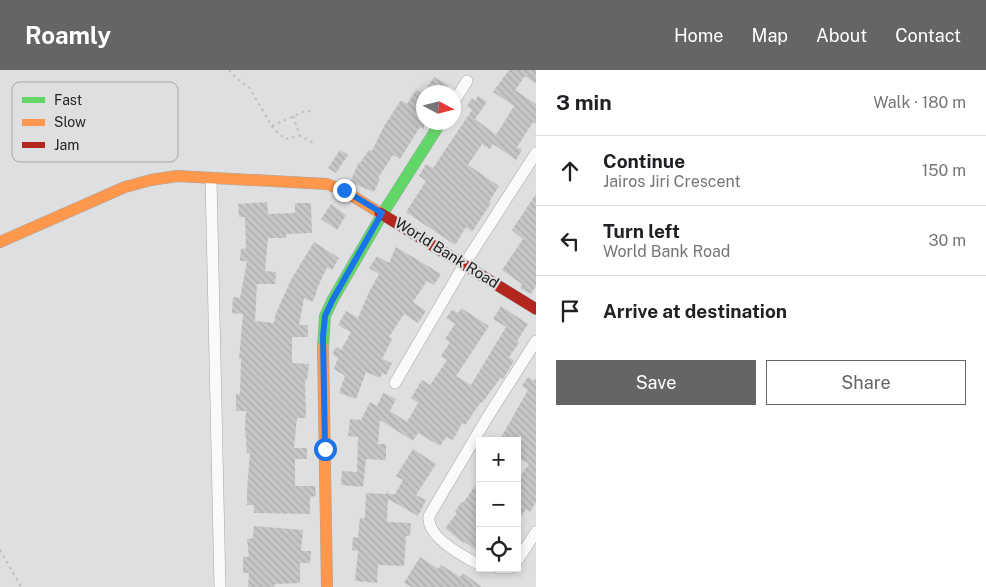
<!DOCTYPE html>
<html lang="en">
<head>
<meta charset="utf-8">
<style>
	:root { --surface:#fff; --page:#f6f6f6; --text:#202124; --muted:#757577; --line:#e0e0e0; --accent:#646566 }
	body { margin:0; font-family:"Public Sans",sans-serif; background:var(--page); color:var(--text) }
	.controls { position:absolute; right:15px; bottom:15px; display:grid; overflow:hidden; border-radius:0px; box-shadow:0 2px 8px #0003 }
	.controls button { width:45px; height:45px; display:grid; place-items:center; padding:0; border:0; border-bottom:1px solid var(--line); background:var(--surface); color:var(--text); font:25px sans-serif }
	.compass { position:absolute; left:416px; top:15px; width:45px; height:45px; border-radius:50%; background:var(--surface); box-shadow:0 2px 8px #0003; rotate:97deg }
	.stop { position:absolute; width:15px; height:15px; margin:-11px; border:4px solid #1a73e8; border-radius:50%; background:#fff }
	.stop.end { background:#1a73e8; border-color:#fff; box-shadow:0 1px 5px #0008 }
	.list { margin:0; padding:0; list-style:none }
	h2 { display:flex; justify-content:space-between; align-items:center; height:65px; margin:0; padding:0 20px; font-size:21px }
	h2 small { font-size:16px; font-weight:400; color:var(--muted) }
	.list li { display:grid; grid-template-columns:32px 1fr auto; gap:15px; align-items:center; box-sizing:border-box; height:70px; padding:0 20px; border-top:1px solid var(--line) }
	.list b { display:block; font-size:19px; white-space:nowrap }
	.list p { margin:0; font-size:16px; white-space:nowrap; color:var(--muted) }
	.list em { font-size:16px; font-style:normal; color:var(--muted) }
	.actions { display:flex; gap:10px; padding:15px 20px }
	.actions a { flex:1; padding:11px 0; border:1px solid var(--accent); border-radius:0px; text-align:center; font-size:18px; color:var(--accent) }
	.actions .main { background:var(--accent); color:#fff }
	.icon { flex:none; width:28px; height:28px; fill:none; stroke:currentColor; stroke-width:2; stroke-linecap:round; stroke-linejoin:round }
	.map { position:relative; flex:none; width:536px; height:517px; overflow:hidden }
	header { display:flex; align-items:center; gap:30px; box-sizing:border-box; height:70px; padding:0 25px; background:var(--accent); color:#fff }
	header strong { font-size:24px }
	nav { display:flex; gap:28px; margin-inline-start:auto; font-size:18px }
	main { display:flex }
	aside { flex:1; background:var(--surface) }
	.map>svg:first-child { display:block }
	.building { fill:url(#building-back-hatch) }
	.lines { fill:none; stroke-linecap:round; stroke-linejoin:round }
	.street-casing { stroke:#a5a5a6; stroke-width:12 }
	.fast-casing { stroke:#a5a5a6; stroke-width:12 }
	.slow-casing { stroke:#a5a5a6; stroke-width:12 }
	.jam-casing { stroke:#a5a5a6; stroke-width:12 }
	.path { stroke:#bebebf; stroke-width:2; stroke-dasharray:2.5 4; stroke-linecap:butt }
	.street { stroke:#fafafa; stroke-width:11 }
	.fast { stroke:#63d668; stroke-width:11 }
	.slow { stroke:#ff974d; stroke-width:11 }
	.jam { stroke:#b3261e; stroke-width:11 }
	.route { stroke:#1a73e8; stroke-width:6 }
	.labels { text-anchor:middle; stroke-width:4.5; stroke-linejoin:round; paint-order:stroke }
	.street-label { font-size:15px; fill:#232324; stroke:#dddfe1 }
	.key { fill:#dddfe1; stroke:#a5a7a8; stroke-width:1 }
	.key-label { font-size:14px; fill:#232324 }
</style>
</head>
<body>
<header>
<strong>Roamly</strong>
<nav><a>Home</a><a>Map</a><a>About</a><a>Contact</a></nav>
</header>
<main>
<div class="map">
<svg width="536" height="517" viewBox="0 0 536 517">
	<defs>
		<pattern id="building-back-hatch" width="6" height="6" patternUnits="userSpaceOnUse" patternTransform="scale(1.25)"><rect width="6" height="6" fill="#c5c6c6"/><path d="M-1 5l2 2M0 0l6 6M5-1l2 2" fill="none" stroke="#a9aaaa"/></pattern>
	</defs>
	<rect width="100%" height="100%" fill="#dedfe0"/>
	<g class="building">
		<path d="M 509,0 L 536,0 L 536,14 L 525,6 L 515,20 L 536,34 L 536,54 L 533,52 L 517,77 L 522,80 L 516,90 L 493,74 L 490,79 L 482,74 L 468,95 L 499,116 L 489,132 L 491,133 L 472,162 L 466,157 L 455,175 L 406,142 L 426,111 L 419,106 L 426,94 L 433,98 L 472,40 L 467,36 L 472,28 L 475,31 L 478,26 L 487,32 L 475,49 L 496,65 L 514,36 L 493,22 Z"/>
		<path d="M 434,7 L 449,16 L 445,22 L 424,22 Z"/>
		<path d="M 416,20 L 424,24 L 424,59 L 420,57 L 400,89 L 393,85 L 378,108 L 380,109 L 374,122 L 350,112 L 359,92 L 360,93 L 369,80 L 372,81 L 384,56 L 401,30 L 407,34 Z"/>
		<path d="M 340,80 L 348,85 L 336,103 L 328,98 Z"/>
		<path d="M 536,124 L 536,216 L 531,224 L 520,218 L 522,214 L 502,200 L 523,169 L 512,160 Z"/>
		<path d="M 267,132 L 268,144 L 295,143 L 295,133 L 311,133 L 312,163 L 286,164 L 286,168 L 268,168 L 265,201 L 276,202 L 275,214 L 257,214 L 255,251 L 274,253 L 276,243 L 291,210 L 314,172 L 339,188 L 332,200 L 327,197 L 316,221 L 317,222 L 312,232 L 304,228 L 299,255 L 308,255 L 308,267 L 292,267 L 292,293 L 309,294 L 307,310 L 305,310 L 306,348 L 297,348 L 294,378 L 307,378 L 307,389 L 295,389 L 295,416 L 315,416 L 316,426 L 310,427 L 310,444 L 254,443 L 254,435 L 247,435 L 247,421 L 250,383 L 247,383 L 245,358 L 246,341 L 236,341 L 236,324 L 240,324 L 241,289 L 239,289 L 243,244 L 232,243 L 233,227 L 240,228 L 247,191 L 240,191 L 241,178 L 246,179 L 245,147 L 239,147 L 238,134 Z"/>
		<path d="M 331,134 L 346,145 L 337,160 L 321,149 Z"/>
		<path d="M 396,177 L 441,204 L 434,215 L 427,211 L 413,232 L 426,241 L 418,253 L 404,244 L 389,267 L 392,269 L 382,289 L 392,293 L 386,305 L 382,303 L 380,308 L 366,302 L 356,329 L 339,323 L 345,306 L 334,299 L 338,288 L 333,285 L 333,282 L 336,277 L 341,280 L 351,262 L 338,255 L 346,241 L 358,248 L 369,222 L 379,204 L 369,198 L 377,186 L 389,193 Z"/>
		<path d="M 501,236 L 528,254 L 517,271 L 519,273 L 509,287 L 514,291 L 503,309 L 501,307 L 482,333 L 481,332 L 465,355 L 462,353 L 453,370 L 446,367 L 440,376 L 418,363 L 413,371 L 380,350 L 378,374 L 386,374 L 386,390 L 366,389 L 363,417 L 341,415 L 342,401 L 357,402 L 358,367 L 348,366 L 350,349 L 361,350 L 370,332 L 377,336 L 383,323 L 396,329 L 390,341 L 407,352 L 418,333 L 411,328 L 422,310 L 430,315 L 447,290 L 441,286 L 450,272 L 445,269 L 455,254 L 446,248 L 452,240 L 458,243 L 461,238 L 489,256 L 456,306 L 471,315 L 506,257 L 493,249 Z"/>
		<path d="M 528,307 L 534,311 L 536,308 L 536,432 L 530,442 L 526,439 L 517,452 L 517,411 L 529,394 L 517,386 L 517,371 L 499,371 L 528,320 L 522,316 Z"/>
		<path d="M 413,379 L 436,394 L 416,425 L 426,430 L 418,446 L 388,429 L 387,452 L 411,453 L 410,466 L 406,466 L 404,496 L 378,495 L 377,513 L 355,511 L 358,481 L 352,480 L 353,467 L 358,468 L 360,448 L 365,448 L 366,423 L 386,424 L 388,420 L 388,424 L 395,424 L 403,410 L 396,406 Z"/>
		<path d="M 480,409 L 480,482 L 464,472 L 463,473 L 445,458 L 457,443 L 455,442 L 461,432 L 463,433 Z"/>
		<path d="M 254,456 L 303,460 L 301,481 L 311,481 L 310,493 L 300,493 L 300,513 L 275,514 L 274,517 L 248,517 L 249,503 L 243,503 L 243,487 L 249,487 L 247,469 L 253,468 Z"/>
		<path d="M 420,487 L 438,499 L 441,495 L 460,507 L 463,503 L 482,517 L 411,517 L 404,513 Z"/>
	</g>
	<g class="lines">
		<defs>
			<g id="street">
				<path d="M 453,33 L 467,11"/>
				<path d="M 211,109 L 220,517"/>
				<path d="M 395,313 L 465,193 L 536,83"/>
				<path d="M 517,491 L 536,462"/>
				<path d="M 480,495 C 464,487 426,467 429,446 L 487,348 L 536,271"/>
				<path d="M 499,498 L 510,498"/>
			</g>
			<path id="fast" d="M 323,277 L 325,246 L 333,229 L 383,143 L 441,52"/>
			<g id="slow">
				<path d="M 0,172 L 125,117 L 151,110 L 177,106 L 327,114 L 343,120 L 380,143"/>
				<path d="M 323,277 L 327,517"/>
			</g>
			<path id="jam" d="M 380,143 L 536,239"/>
		</defs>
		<use href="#street" class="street-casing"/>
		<use href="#fast" class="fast-casing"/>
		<use href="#slow" class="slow-casing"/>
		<use href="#jam" class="jam-casing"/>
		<g class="path">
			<path d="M 229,0 L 236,8 L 249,17 L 273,58 L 285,69 L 300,66 L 316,74"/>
			<path d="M 293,46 L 300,66"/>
			<path d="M 272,56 L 305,41 L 314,42"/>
			<path d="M 0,480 L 21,517"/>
		</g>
		<use href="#street" class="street"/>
		<use href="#fast" class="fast"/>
		<use href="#slow" class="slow"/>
		<use href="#jam" class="jam"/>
	</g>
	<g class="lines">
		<path class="route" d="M 325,379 L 323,266 L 325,246 L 333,229 L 382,143 L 344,120"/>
	</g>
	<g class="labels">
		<g class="street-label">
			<text transform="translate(447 183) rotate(32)" y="5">World Bank Road</text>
		</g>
	</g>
	<rect x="12" y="12" width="166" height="80" rx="8" class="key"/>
	<rect x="22" y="27" width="23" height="6" fill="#63d668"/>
	<rect x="22" y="49" width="23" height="7" fill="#ff974d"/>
	<rect x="22" y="72" width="23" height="6" fill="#b3261e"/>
	<g class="key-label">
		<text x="54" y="35">Fast</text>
		<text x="54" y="57">Slow</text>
		<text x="54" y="80">Jam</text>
	</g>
</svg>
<div class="controls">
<button>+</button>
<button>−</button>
<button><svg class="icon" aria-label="locate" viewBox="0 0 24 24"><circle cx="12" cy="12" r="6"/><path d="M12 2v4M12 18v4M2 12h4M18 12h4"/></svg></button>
</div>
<svg class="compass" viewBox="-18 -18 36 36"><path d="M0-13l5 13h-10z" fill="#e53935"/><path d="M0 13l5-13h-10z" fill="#757577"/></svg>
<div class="stop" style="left:325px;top:379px"></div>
<div class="stop end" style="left:344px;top:120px"></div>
</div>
<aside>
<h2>3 min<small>Walk · 180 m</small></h2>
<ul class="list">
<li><svg class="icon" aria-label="ahead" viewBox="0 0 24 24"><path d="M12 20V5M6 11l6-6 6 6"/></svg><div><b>Continue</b><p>Jairos Jiri Crescent</p></div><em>150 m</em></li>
<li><svg class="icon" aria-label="left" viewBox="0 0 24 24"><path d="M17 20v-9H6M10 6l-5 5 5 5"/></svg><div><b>Turn left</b><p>World Bank Road</p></div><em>30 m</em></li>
<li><svg class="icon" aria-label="arrive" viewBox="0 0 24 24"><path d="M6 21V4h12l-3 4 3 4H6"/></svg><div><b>Arrive at destination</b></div></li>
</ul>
<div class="actions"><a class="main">Save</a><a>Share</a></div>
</aside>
</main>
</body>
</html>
